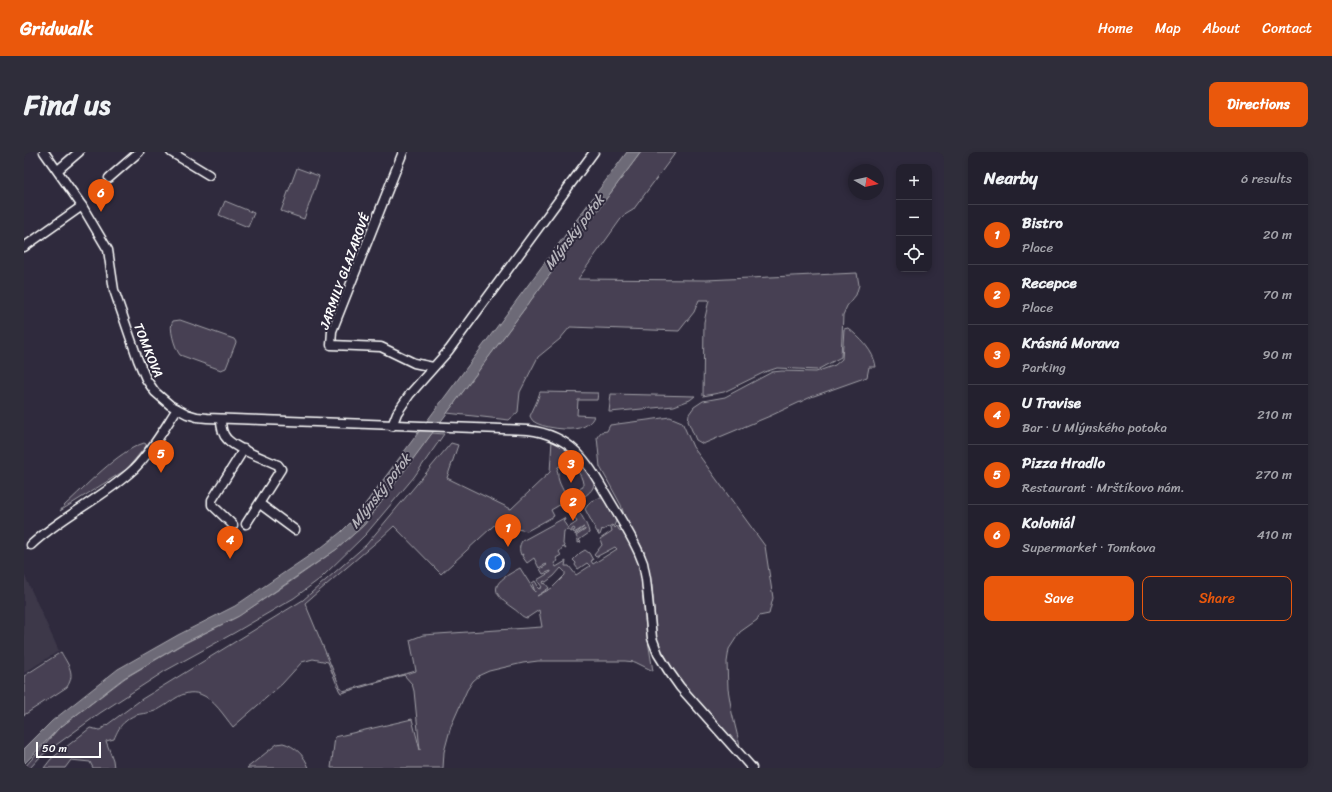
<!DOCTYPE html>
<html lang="en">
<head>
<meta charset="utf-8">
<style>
	:root { --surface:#23202e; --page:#2f2d3a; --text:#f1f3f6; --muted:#a3a3aa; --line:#403e4a; --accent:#ea580c }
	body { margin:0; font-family:Sriracha,sans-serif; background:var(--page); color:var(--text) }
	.controls { position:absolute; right:12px; top:12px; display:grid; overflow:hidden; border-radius:8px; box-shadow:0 2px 6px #0003 }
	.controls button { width:36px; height:36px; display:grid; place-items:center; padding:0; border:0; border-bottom:1px solid var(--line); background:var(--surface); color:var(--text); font:20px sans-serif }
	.compass { position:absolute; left:824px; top:12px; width:36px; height:36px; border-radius:50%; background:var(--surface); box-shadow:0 2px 6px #0003; rotate:99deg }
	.scale { position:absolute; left:12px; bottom:10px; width:65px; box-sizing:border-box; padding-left:4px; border:2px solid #fff; border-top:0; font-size:11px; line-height:14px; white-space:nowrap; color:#fff; -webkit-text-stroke:3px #2f2a3d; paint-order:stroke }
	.you { position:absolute; left:471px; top:411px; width:14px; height:14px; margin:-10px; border:3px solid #fff; border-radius:50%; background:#1a73e8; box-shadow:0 0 0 6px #1a73e833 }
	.badge { display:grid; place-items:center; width:26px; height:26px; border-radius:50%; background:var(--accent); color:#fff; font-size:13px; font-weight:700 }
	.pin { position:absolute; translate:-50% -33px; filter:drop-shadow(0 1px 2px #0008) }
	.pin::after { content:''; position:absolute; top:21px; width:14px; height:12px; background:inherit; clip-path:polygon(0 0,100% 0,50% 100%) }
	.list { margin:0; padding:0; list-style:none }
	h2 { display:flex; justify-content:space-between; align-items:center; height:52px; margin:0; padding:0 16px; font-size:17px }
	h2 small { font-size:13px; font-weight:400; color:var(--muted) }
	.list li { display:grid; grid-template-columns:26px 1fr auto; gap:12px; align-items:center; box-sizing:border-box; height:60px; padding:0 16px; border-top:1px solid var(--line) }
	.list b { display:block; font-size:15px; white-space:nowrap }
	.list p { margin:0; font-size:13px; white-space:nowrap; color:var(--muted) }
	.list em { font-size:13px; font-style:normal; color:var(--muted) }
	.actions { display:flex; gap:8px; padding:12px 16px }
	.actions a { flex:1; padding:9px 0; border:1px solid var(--accent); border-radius:8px; text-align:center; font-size:14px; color:var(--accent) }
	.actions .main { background:var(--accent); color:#fff }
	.icon { flex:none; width:22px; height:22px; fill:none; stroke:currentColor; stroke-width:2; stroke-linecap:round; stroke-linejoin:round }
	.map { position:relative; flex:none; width:920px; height:616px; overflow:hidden; border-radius:8px }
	header { display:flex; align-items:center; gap:24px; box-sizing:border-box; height:56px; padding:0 20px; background:var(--accent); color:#fff }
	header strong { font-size:19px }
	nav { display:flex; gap:22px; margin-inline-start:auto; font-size:14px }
	.intro { display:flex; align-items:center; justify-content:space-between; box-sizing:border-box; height:96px; padding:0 24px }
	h1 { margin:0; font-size:28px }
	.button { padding:10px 18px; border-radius:8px; background:var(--accent); color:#fff; font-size:14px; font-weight:700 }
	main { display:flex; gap:24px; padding:0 24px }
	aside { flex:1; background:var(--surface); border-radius:8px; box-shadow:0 2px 6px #0003 }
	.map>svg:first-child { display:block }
	.built { fill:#3c3749 }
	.green { fill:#464152; stroke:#a2a0a8; fill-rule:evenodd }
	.water { fill:#6d6a77; stroke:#a7a6ad }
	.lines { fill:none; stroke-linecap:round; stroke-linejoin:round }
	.street-casing { stroke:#fff; stroke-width:11 }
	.street { stroke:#2f2a3d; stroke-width:8 }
	.labels { text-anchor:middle; stroke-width:4; stroke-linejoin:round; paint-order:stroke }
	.street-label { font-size:13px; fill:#fff; stroke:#2f2a3d }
	.water-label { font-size:14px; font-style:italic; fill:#b6b4bb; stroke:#2f2a3d }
</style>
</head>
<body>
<header>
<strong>Gridwalk</strong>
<nav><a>Home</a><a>Map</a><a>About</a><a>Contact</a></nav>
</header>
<div class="intro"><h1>Find us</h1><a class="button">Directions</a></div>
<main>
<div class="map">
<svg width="920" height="616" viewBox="0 0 920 616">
	<rect width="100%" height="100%" fill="#2f2a3d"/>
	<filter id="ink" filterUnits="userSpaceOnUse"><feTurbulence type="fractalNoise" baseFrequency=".025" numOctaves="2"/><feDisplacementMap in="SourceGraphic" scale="8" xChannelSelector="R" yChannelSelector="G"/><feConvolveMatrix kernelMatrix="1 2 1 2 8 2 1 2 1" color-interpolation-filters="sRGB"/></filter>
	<g filter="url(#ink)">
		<path class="built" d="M 0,422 L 35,499 L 0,521 Z"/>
		<g class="green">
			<path d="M 617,0 L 652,0 L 609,58 L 599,64 L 554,127 L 682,128 L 833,121 L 835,133 L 832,143 L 823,154 L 819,163 L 817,205 L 793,218 L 753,216 L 741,220 L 700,240 L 679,244 L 680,170 L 685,148 L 675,148 L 670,160 L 655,179 L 546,175 L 536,187 L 514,205 L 496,240 L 494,260 L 485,268 L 423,261 Z"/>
			<path d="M 273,16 L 295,24 L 280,67 L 257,59 Z"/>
			<path d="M 201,49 L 230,61 L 224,75 L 195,63 Z"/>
			<path d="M 156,168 L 210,187 L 212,190 L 211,193 L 202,216 L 197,218 L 156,203 C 151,197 144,174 149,169 Z"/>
			<path d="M 824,176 C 836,186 850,199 852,215 L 845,215 L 843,225 L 787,245 L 746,264 L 679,292 L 672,288 L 664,269 L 665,262 L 670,255 L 679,249 L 701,245 L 748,220 L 758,219 L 792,220 L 811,213 L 818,207 L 820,177 Z"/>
			<path d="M 516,240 L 574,241 L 573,248 L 554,248 L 553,263 L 570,264 C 568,270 562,274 556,276 C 547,279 517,276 509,269 C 509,269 506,265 506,264 L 513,249 Z"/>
			<path d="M 587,242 L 671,244 L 666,248 L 650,254 L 586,260 L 585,260 Z"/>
			<path d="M 646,265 L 658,270 L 669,295 L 741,394 L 749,446 L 745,462 L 735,464 L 733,468 L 716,480 L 705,497 L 703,510 L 704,537 L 708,561 L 717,598 L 664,538 L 646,513 L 633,489 L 628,433 L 620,399 L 601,366 L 597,353 L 576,315 L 573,285 L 577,280 L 583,279 L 586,273 Z"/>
			<path d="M 408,281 L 420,282 L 390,325 L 342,382 L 297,426 L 270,446 L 210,481 L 141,519 L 76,561 L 17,604 L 6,616 L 0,616 L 34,577 L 101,526 L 157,493 L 213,465 L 263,432 L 313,397 L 340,373 Z"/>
			<path d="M 528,288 C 543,295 554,306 564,320 C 566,323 569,327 570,331 C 570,337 565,341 561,344 L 557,343 L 554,340 L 555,337 L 559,335 C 560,326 552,315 545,311 L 534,315 L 533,318 L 534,321 C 533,329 539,337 542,344 L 545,345 L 548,343 L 551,346 L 551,350 L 548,354 L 544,348 L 527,358 L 530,364 L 503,379 L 493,377 L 479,365 L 417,422 L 370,374 L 356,387 L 281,451 L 316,535 L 319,539 L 392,519 L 386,488 L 399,483 L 518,475 L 515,458 L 503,466 C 497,465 495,460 490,457 C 462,438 470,430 496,416 L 511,440 L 508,431 L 511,429 L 514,434 L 513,435 L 515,437 L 518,435 L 513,428 L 527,420 L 527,419 L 519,422 L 516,417 L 523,413 L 522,412 L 515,416 L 510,406 L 503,411 L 498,404 L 499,402 L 497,403 C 495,398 495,394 498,389 L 540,366 L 541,368 L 539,369 L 544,376 L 553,370 L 548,361 C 550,360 551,359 554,360 C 558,362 565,377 565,381 L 555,388 L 557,390 L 554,391 L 554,388 L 552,384 L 561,378 L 561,377 L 551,383 L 551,382 L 560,375 L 550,381 L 549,379 L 551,378 L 550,376 L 548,377 L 548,380 L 544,378 L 540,379 L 539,392 L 542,397 L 539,395 L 535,400 L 537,403 L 532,406 L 534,409 L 530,411 L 532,415 L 542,409 L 541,414 L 545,414 L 552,423 L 566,414 L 563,411 L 554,417 L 551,413 L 552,411 L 549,408 L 556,401 L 561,398 L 565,401 L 569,408 L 567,409 L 569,412 L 593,397 L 591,395 L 572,405 L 570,403 L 578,393 L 576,387 L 588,379 L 587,375 L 589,374 L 588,373 L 579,378 L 578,377 L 576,383 L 574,383 L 575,382 L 573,381 L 575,380 L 573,380 L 561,357 L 566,350 L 575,346 L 578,346 L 582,351 L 592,369 L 590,374 L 591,376 L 593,374 L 595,378 L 598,379 L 600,381 L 611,402 L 616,416 L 622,477 L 629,519 L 611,510 L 601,509 L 514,509 L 499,511 L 465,519 L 456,523 L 449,529 L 443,538 L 427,574 L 420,600 L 419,616 L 307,616 L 311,585 L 388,567 L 396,598 L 390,539 L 388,532 L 380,523 L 317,541 L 315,538 L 304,510 L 289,507 L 278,510 L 258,532 L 209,575 C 200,564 190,547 176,542 C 157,536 146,553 131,559 C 120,563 111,560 102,569 C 96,573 93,580 90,587 L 82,589 L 89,608 L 90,616 L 69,616 L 66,610 L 47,608 L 41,616 L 20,616 L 27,607 L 66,576 L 76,578 L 118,547 L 279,448 L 342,393 L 427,291 L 434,293 L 423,326 L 487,357 L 526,320 ZM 537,416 L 541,420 L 541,423 L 528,436 L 513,444 L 525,436 L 521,431 L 520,432 L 519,430 L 520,429 L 522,430 L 530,424 Z"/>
			<path d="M 120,291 L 122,292 L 122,294 L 103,317 L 36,359 L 41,353 C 61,335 94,299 120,291 Z"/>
			<path d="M 37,500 C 44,513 52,521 43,535 L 0,563 L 0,524 Z"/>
			<path d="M 259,591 C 271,594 281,604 285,616 L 223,616 L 253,592 Z"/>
		</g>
		<path class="water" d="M 603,0 L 617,0 L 340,373 L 313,397 L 215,464 L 158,492 L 100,526 L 34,577 L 0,612 L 0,597 L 28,569 L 94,517 L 154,483 L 211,454 L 298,395 L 317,380 L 330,367 Z"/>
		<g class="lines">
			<defs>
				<g id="street">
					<path d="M 20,0 L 58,54 L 84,98 L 90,138 L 114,208 L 122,227 L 131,240 L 146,253 L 163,262 L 173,265 L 183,266 L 504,278 C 551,284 564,312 586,349 C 596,366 607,383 615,401 L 619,411 L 622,427 L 628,486 L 634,502 L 644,518 L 656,535 L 728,616"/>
					<path d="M 147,0 L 185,23"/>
					<path d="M 379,0 L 308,179 L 307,193 L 357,195 L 390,211 L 409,215"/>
					<path d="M 34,18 L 55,0"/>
					<path d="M 85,26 L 115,0"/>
					<path d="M 0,95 L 58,54"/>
					<path d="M 197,267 C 197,274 198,282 203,287 C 212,297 241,307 254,313 L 257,317 L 222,372"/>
					<path d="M 368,274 L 373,261 L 386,242 L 425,198 L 570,0"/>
					<path d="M 236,352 L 271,378"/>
					<path d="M 209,373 L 188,353 L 188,348 L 220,297"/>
					<path d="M 7,393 C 38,364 79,346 110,317 C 127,300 140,277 153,257"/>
				</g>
			</defs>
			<use href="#street" class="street-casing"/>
			<use href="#street" class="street"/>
		</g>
	</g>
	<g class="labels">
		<g class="street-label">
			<text transform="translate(320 119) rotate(-70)" y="5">JARMILY GLAZAROVÉ</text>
			<text transform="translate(125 198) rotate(68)" y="5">TOMKOVA</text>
		</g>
		<g class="water-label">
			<text transform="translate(550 80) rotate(-53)" y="5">Mlýnský potok</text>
			<text transform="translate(356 339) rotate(-52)" y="5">Mlýnský potok</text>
		</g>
	</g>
</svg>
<div class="controls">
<button>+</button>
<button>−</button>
<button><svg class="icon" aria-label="locate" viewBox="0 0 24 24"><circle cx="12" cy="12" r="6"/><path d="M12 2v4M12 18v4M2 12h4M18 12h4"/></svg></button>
</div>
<svg class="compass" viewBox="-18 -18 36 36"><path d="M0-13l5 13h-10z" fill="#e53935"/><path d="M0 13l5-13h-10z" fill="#a3a3aa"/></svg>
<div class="scale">50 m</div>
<div class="you"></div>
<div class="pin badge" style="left:484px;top:395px">1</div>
<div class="pin badge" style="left:549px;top:369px">2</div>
<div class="pin badge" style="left:547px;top:331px">3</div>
<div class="pin badge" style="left:206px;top:407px">4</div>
<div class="pin badge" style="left:137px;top:321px">5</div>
<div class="pin badge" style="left:77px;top:60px">6</div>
</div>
<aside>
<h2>Nearby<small>6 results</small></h2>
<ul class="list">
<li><span class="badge">1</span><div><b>Bistro</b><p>Place</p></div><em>20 m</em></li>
<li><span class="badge">2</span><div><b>Recepce</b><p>Place</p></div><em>70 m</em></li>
<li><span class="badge">3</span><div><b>Krásná Morava</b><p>Parking</p></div><em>90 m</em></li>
<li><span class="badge">4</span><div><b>U Travise</b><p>Bar · U Mlýnského potoka</p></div><em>210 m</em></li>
<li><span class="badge">5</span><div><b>Pizza Hradlo</b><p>Restaurant · Mrštíkovo nám.</p></div><em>270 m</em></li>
<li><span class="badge">6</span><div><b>Koloniál</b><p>Supermarket · Tomkova</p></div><em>410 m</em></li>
</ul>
<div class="actions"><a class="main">Save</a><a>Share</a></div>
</aside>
</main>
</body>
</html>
